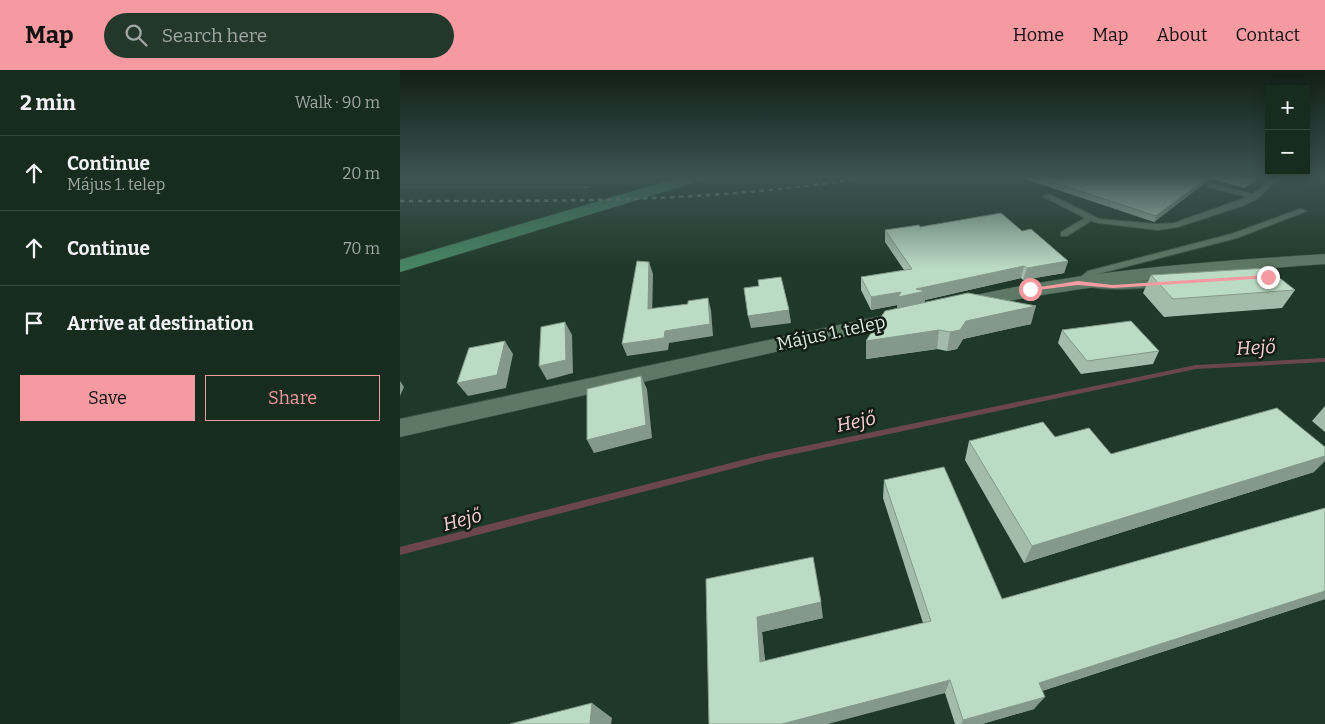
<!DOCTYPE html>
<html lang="en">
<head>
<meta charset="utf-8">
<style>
	:root { --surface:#172b1e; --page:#24372b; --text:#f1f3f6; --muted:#9ea7a4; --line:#36473c; --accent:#f49aa0 }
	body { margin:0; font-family:Bitter,serif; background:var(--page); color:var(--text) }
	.controls { position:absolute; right:15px; top:15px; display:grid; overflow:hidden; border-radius:0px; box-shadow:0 2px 12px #0003 }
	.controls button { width:45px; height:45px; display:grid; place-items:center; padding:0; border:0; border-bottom:1px solid var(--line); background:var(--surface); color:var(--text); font:25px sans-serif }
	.stop { position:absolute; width:15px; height:15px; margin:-11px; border:4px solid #f49aa0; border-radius:50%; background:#fff }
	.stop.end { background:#f49aa0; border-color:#fff; box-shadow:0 1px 5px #0008 }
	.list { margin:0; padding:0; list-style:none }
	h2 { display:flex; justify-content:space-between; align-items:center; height:65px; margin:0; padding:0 20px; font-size:21px }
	h2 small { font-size:16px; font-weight:400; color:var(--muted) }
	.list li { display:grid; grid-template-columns:32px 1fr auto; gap:15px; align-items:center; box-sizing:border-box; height:75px; padding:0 20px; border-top:1px solid var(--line) }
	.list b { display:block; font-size:19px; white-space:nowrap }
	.list p { margin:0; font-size:16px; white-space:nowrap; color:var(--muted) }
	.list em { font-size:16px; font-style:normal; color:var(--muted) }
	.actions { display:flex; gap:10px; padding:15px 20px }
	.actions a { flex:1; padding:11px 0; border:1px solid var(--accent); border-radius:0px; text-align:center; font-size:18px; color:var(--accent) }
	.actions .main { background:var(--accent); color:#111 }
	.icon { flex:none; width:28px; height:28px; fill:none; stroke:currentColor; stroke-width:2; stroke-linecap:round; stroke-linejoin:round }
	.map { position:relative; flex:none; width:925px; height:654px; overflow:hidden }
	header { display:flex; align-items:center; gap:30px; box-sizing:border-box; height:70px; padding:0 25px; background:var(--accent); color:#111 }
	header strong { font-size:24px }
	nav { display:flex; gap:28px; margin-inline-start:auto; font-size:18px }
	.search { width:350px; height:45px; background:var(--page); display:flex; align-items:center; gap:12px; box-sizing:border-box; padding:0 18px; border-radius:28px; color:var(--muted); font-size:19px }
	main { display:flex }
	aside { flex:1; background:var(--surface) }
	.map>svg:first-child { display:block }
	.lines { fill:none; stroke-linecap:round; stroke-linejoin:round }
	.stream { fill:#6b474c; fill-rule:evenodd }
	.lane-casing { stroke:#3d5546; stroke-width:2 }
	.street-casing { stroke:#3d5546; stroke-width:1 }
	.secondary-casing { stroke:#3d5546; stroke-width:1 }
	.lane { fill:#5d7965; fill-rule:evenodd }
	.street { fill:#5d7965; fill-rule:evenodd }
	.secondary { fill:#468662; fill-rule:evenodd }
	.rail { stroke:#809486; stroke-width:2.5; stroke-dasharray:4.5 4.5; stroke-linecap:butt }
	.wall { fill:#a2bca9 }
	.shaded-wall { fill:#849989 }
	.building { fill:#bcdbc4; stroke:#849989 }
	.route { fill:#f49aa0 }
	.labels { text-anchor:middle; stroke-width:5; stroke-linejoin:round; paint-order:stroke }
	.street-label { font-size:18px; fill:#dbebdf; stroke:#121d15 }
	.water-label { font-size:19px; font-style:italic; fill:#fdd3d4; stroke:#121d15 }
</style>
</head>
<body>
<header>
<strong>Map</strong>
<div class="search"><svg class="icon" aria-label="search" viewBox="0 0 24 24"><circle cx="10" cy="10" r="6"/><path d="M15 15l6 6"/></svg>Search here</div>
<nav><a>Home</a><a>Map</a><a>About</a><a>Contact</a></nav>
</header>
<main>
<aside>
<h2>2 min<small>Walk · 90 m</small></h2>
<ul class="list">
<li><svg class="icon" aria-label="ahead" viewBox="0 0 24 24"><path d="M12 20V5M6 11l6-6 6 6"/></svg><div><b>Continue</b><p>Május 1. telep</p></div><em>20 m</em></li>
<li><svg class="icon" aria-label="ahead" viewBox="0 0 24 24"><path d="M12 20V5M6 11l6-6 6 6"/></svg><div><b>Continue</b></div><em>70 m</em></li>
<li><svg class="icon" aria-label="arrive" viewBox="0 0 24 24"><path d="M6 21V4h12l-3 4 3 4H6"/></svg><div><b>Arrive at destination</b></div></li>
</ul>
<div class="actions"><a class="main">Save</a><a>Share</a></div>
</aside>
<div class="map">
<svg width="925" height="654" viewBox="0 0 925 654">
	<rect width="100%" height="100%" fill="#1f3928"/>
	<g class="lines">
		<g class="stream">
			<path d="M 0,116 L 189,116 L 191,117 L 189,118 L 0,118 Z"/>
			<path d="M 925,288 L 925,292 L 796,299 L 366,390 L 0,485 L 0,477 L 366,384 L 796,295 Z"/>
		</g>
		<defs>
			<g id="lane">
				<path d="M 873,107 L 881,107 L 857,129 L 845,135 L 778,157 L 758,160 L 698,153 L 691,151 L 667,166 L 661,166 L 661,162 L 685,148 L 642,126 L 649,124 L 700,149 L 758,154 L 774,153 L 847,127 L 808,117 L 808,113 L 853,124 Z"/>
				<path d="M 900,139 L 907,141 L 837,168 L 694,205 L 686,212 L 713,213 L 762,210 L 765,211 L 765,215 C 753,218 690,223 684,213 L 678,216 L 673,213 L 688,201 L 831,164 Z"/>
			</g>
			<g id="street">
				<path d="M 925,184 L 925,194 C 801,203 679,215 558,241 L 551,239 L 548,235 L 551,231 C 673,201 800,192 925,184 Z"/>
				<path d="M 509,240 L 516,242 L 519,246 L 516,250 L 0,367 L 0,349 Z"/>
			</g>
			<path id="secondary" d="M 281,107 L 305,107 L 303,110 L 0,202 L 0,190 Z"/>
		</defs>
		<use href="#lane" class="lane-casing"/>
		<use href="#street" class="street-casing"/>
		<use href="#secondary" class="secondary-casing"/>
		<use href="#lane" class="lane"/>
		<use href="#street" class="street"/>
		<use href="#secondary" class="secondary"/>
		<path class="rail" d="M 0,131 C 157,131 313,133 469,107"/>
	</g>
	<g class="wall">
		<path d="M 619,107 L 859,107 L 845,118 L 810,109 L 754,152 Z"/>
		<path d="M 520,157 L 622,161 L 668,191 L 664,203 L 623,210 L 621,208 L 525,230 L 524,233 L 631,254 L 563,269 L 557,279 L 547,281 L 537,279 L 466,289 L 497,239 L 497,235 L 471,240 L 461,220 L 461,207 L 504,200 L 485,172 L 485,160 Z"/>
		<path d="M 751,205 L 895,220 L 882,238 L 764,247 L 743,223 Z"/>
		<path d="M 662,260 L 759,281 L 753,294 L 681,304 L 658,273 Z"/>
		<path d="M 925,336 L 925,362 L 912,351 Z"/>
		<path d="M 655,367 L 711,384 L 914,402 L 624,493 L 565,390 L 569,371 Z"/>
		<path d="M 484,410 L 602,529 L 925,438 L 925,529 L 642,621 L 634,639 L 582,654 L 555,654 L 545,623 L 309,654 L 306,509 L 423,548 L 362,562 L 365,591 L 523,553 L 483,428 Z"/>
	</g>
	<g class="shaded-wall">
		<path d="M 808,107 L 811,107 L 810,109 L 754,152 L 756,146 Z"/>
		<path d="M 856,107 L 859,107 L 845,118 L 848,113 Z"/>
		<path d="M 668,191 L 664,203 L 623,210 L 627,198 Z"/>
		<path d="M 249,192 L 253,204 L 252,250 L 248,239 Z"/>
		<path d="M 624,196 L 621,208 L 525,230 L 524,234 L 497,240 L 497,235 L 471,240 L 471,227 L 516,219 Z"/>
		<path d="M 308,228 L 311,240 L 313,266 L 269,273 L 268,280 L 227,286 L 222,274 L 265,261 Z"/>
		<path d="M 636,236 L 631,254 L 563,269 L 557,279 L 547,281 L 550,262 L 566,251 Z"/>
		<path d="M 389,240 L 391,253 L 351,258 L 348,246 Z"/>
		<path d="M 165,252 L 172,265 L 173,303 L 147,310 L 139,296 Z"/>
		<path d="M 539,260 L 537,279 L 466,289 L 466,271 Z"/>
		<path d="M 105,271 L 113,284 L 106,318 L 68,326 L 57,313 Z"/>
		<path d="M 241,306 L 247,319 L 252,368 L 194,383 L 187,370 Z"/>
		<path d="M 0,311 L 4,317 L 0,326 Z"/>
		<path d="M 925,386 L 925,391 L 914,402 L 624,493 L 632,476 Z"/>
		<path d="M 925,521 L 925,529 L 629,625 L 639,613 Z"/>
		<path d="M 421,532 L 423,548 L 362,562 L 366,605 L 360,592 L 357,547 Z"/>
		<path d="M 550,610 L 545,623 L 428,654 L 382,654 Z"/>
		<path d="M 645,627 L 634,639 L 582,654 L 561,654 L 563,650 Z"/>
		<path d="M 192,633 L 212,648 L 211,654 L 190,654 Z"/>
	</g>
	<g class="building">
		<path d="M 637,107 L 808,107 L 756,146 Z"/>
		<path d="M 825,107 L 856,107 L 848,113 Z"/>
		<path d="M 601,143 L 622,161 L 631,159 L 668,191 L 627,198 L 624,196 L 516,219 L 526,221 L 498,227 L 501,222 L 471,227 L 461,207 L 512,199 L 485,160 L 519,155 L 520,157 Z"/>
		<path d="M 237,191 L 249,192 L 248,239 L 288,234 L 288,231 L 308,228 L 310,254 L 265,261 L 264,268 L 222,274 Z"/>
		<path d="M 867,198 L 895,220 L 773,229 L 751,205 Z"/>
		<path d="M 381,207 L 389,240 L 348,246 L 344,218 L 359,216 L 358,210 Z"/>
		<path d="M 568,223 L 636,236 L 566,251 L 560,260 L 550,262 L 539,260 L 466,271 L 485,241 Z"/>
		<path d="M 731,251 L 759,281 L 687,291 L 662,260 Z"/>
		<path d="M 165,252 L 166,290 L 139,296 L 141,257 Z"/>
		<path d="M 105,271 L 97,305 L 57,313 L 69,278 Z"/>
		<path d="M 241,306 L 246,355 L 187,370 L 187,319 Z"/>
		<path d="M 877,338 L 925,377 L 925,386 L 632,476 L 569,371 L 643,352 L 655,367 L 689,358 L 711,384 Z"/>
		<path d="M 544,397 L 602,529 L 925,438 L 925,521 L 639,613 L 645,627 L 563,650 L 550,610 L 382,654 L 309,654 L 306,509 L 413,487 L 421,532 L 357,547 L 360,592 L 531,551 L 484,410 Z"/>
		<path d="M 192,633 L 190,654 L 110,654 Z"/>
	</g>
	<linearGradient id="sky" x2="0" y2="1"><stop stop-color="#111f16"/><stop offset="0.54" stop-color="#3c5453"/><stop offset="1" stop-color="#3c5453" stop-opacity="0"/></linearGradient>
	<rect width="925" height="198" fill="url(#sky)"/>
	<path class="route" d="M 868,205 L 870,208 L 713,218 L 678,215 L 630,221 L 627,219 L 678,211 L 713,215 Z"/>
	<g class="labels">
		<g class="street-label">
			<text transform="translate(431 263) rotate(-12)" y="6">Május 1. telep</text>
		</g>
		<g class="water-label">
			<text transform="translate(856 277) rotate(-3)" y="7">Hejő</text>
			<text transform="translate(456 351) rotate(-12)" y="7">Hejő</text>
			<text transform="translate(62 449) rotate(-15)" y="7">Hejő</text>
		</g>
	</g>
</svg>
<div class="controls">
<button>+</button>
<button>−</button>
</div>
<div class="stop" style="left:630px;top:219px"></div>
<div class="stop end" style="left:868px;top:207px"></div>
</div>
</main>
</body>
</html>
